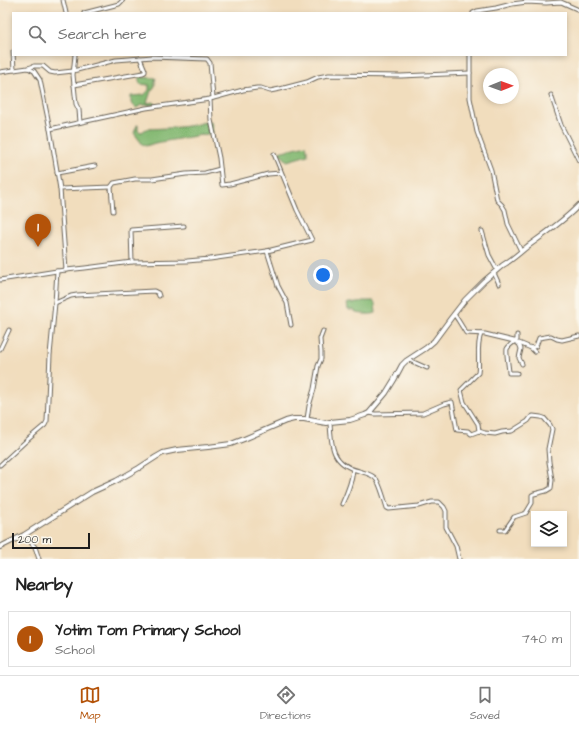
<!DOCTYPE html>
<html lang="en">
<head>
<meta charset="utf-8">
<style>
	:root { --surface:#fff; --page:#f6f6f6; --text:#222; --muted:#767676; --line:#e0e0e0; --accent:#b45309 }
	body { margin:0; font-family:"Architects Daughter",sans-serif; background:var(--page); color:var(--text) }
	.controls { position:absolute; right:12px; bottom:12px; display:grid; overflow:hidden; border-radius:0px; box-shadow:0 2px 6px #0003 }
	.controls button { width:36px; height:36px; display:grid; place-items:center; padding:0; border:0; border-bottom:1px solid var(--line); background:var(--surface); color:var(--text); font:20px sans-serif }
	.compass { position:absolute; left:483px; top:68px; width:36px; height:36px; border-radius:50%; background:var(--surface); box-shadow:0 2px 6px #0003; rotate:89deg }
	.scale { position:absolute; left:12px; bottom:10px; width:78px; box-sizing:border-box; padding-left:4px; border:2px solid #1c1c1c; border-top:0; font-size:11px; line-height:14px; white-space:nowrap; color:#1c1c1c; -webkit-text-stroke:3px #fbf7ec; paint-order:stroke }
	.you { position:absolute; left:323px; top:275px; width:14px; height:14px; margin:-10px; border:3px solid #fff; border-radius:50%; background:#1a73e8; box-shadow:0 0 0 6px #1a73e833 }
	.badge { display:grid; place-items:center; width:26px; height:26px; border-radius:50%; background:var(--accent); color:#fff; font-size:13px; font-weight:700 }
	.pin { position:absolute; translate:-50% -33px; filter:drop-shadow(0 1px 2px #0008) }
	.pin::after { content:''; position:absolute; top:21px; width:14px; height:12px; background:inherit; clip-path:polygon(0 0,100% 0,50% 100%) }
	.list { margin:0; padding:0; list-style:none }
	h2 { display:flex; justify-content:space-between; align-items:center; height:52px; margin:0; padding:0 16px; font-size:17px }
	h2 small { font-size:13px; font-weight:400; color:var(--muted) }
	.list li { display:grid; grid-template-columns:26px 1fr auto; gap:12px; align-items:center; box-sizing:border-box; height:56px; margin:0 8px 8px; padding:0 8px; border:1px solid var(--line); border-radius:0px }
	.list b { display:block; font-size:15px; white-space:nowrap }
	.list p { margin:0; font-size:13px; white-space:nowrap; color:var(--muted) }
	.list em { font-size:13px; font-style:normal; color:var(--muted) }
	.icon { flex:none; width:22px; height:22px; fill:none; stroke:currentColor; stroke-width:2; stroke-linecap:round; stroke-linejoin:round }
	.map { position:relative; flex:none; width:579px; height:559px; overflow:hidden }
	.search { position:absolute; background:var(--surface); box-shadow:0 2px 6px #0003; left:12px; right:12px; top:12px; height:44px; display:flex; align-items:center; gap:10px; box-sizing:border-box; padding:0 14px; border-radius:0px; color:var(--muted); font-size:15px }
	.sheet { height:116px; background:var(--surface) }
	nav { display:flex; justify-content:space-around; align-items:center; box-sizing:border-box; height:56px; border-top:1px solid var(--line); background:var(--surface); font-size:11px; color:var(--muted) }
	nav a { display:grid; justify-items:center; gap:2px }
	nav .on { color:var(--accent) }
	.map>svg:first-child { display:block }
	.forest { fill:#86ba74; stroke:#516b48 }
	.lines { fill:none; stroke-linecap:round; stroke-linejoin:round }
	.street-casing { stroke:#676054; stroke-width:5 }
	.secondary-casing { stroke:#676054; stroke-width:6 }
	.street { stroke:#fff; stroke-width:3 }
	.secondary { stroke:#fff; stroke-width:4 }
</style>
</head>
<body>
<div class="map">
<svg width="579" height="559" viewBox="0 0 579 559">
	<rect width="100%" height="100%" fill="#fbf7ec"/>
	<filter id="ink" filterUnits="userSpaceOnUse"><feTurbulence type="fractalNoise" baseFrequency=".025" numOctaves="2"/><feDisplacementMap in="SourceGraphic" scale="8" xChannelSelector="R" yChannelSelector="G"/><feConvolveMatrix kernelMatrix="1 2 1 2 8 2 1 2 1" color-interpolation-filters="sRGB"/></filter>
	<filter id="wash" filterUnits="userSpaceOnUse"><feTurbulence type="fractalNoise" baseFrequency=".012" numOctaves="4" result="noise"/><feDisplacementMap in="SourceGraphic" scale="16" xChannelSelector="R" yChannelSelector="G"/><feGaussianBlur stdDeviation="0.9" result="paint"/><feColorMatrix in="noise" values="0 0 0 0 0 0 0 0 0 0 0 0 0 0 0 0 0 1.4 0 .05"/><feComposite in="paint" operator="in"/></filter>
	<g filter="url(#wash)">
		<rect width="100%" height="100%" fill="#f1ddbd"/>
		<g class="forest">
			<path d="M 139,77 L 156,78 L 155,81 L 155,86 L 151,91 L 147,103 L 154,102 L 155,105 L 142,105 L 136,108 L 131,103 L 131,96 L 144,95 L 149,90 L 149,85 L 140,84 L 139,81 Z"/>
			<path d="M 205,122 L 211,122 L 213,133 L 155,143 L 146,146 L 143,145 L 134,133 L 137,125 L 138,125 L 138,131 L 142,132 L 146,129 C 166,128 186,128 205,122 Z"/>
			<path d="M 306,145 L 308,155 L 287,161 L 279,152 Z"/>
			<path d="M 362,301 L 373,301 L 375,304 L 376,313 C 371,315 362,314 356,313 L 354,310 L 348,310 L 347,303 L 358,303 Z"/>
		</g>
	</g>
	<g filter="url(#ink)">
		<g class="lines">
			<defs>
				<g id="street">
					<path d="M 63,0 L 66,13"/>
					<path d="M 84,13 L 119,4 L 123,0"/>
					<path d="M 473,13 L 477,11 L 496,8 L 512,4 L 527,2 L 546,3 L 561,2 L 579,10"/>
					<path d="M 13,52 L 14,70"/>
					<path d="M 75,55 L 73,75 L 74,85 L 76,104 L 79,110 L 80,122"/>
					<path d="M 470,55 L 470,98 L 477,132 L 491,170 L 497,200 L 502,205 L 505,210 L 508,224 L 521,251"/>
					<path d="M 28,68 L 34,66 L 43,66 L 50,72 L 55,73 L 73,71 L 116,60 L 129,59 L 152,57 L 207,59 L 210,63 L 213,98"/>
					<path d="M 0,72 L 28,68 L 34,71 L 40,80 L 50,129 L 60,189 L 66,270"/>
					<path d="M 74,85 L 143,73 L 145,72 L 145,70 L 140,58"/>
					<path d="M 551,95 L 561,125 L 579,161"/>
					<path d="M 210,99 L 211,120 L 219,158 L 222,185 L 230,184 L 268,174 L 281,173"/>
					<path d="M 50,129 L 146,108 L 210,99 L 243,90 L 257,88 L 261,88 L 270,91 L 280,89 L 307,82 L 318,77 L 329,75 L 401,76 L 470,73"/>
					<path d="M 57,173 L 95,166"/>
					<path d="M 111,187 L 113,211"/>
					<path d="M 60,189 L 111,187 L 114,183 L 135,179 L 152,179 L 186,174 L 205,173 L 220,169"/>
					<path d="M 482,231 L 489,255 L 497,270"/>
					<path d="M 267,251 L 278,286 L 287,303 L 291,325"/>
					<path d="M 132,262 L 131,230 L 184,226"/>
					<path d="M 494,273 L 499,284"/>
					<path d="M 0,280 L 57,271 L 85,268 L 132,262 L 187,261 L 210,259 L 267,251 L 312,240 L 297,210 L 274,154"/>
					<path d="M 55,303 L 71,296 L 77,295 L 154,291 L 158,293 L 159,296"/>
					<path d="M 454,314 L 458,320 L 466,333 L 485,334 L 514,341 L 519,344 L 520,346 L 521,349 L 519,358 L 522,364"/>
					<path d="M 519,343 L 531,348 L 535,352"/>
					<path d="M 531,348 L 536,346 L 539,338 L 551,336 L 557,339 L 562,340 L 579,336"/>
					<path d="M 0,349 L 9,330"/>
					<path d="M 409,360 L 427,368"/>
					<path d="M 517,373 L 509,373 C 509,368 506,354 507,349 C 509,345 514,342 517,340 L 517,335"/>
					<path d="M 369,413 L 375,414 L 423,413 L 444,404 L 452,402 L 457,430 L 468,431 L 471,434 L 479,431 L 485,433 L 495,434 L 502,432 L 512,431 L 528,421 L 531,417 L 533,416 L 541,417 L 544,418 L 550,425 L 552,429 L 548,449 L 549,462 L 552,480 L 551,488 L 546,491 L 534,494 L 532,495 L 532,503 L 526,513 L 514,517 L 505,530 L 500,530"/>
					<path d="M 307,419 L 309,406 L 314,389 L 318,366 L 321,359 L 321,352 L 320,339 L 323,331"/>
					<path d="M 330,422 C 331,447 332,464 359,471 C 365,473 372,474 376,479 C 380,483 385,502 387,508 L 389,509 L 419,506 L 432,502 L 439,502 L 444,507 L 446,511 L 446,527 L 456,546 L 459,559"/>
					<path d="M 479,431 L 478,424 L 464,402 L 461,390 L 478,373 C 480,360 476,346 481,334"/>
					<path d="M 0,465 L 26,441 L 45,425 L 47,421 L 50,355 L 55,303 L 57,271"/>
					<path d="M 342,504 C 347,493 352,482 353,470"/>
					<path d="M 24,535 L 35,547 L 39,559"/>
				</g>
				<path id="secondary" d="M 0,547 L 24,535 L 92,492 L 116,481 L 139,468 L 156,457 L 163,453 L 177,450 L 208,447 L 231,444 L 244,439 L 286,421 L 294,419 L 304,419 L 326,423 L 330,422 L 350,420 L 365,415 L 369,413 L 386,393 L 394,380 L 402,365 L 406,361 L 426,348 L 434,341 L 451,318 L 465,300 L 484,281 L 503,265 C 512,260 519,253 528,246 C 546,233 564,221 579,205"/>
			</defs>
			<use href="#street" class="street-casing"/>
			<use href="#secondary" class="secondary-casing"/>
			<use href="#street" class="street"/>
			<use href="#secondary" class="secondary"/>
		</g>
	</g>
</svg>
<div class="controls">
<button><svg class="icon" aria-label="layers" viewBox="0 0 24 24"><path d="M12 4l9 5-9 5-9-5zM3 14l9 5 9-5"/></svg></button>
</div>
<svg class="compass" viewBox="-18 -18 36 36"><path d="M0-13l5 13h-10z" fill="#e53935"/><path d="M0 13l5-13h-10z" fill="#767676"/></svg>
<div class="scale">200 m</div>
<div class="you"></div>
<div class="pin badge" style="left:38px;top:247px">1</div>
<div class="search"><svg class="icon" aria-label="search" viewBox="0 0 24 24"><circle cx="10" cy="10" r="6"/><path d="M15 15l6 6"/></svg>Search here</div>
</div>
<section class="sheet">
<h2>Nearby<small></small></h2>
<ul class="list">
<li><span class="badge">1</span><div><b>Yotim Tom Primary School</b><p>School</p></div><em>740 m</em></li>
</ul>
</section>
<nav>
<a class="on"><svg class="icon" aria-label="map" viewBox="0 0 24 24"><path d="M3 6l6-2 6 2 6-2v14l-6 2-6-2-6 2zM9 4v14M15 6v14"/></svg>Map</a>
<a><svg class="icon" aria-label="directions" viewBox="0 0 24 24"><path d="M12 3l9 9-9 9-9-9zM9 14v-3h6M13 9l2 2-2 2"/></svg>Directions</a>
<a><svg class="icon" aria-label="saved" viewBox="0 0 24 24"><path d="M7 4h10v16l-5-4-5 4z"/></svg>Saved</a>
</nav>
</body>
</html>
